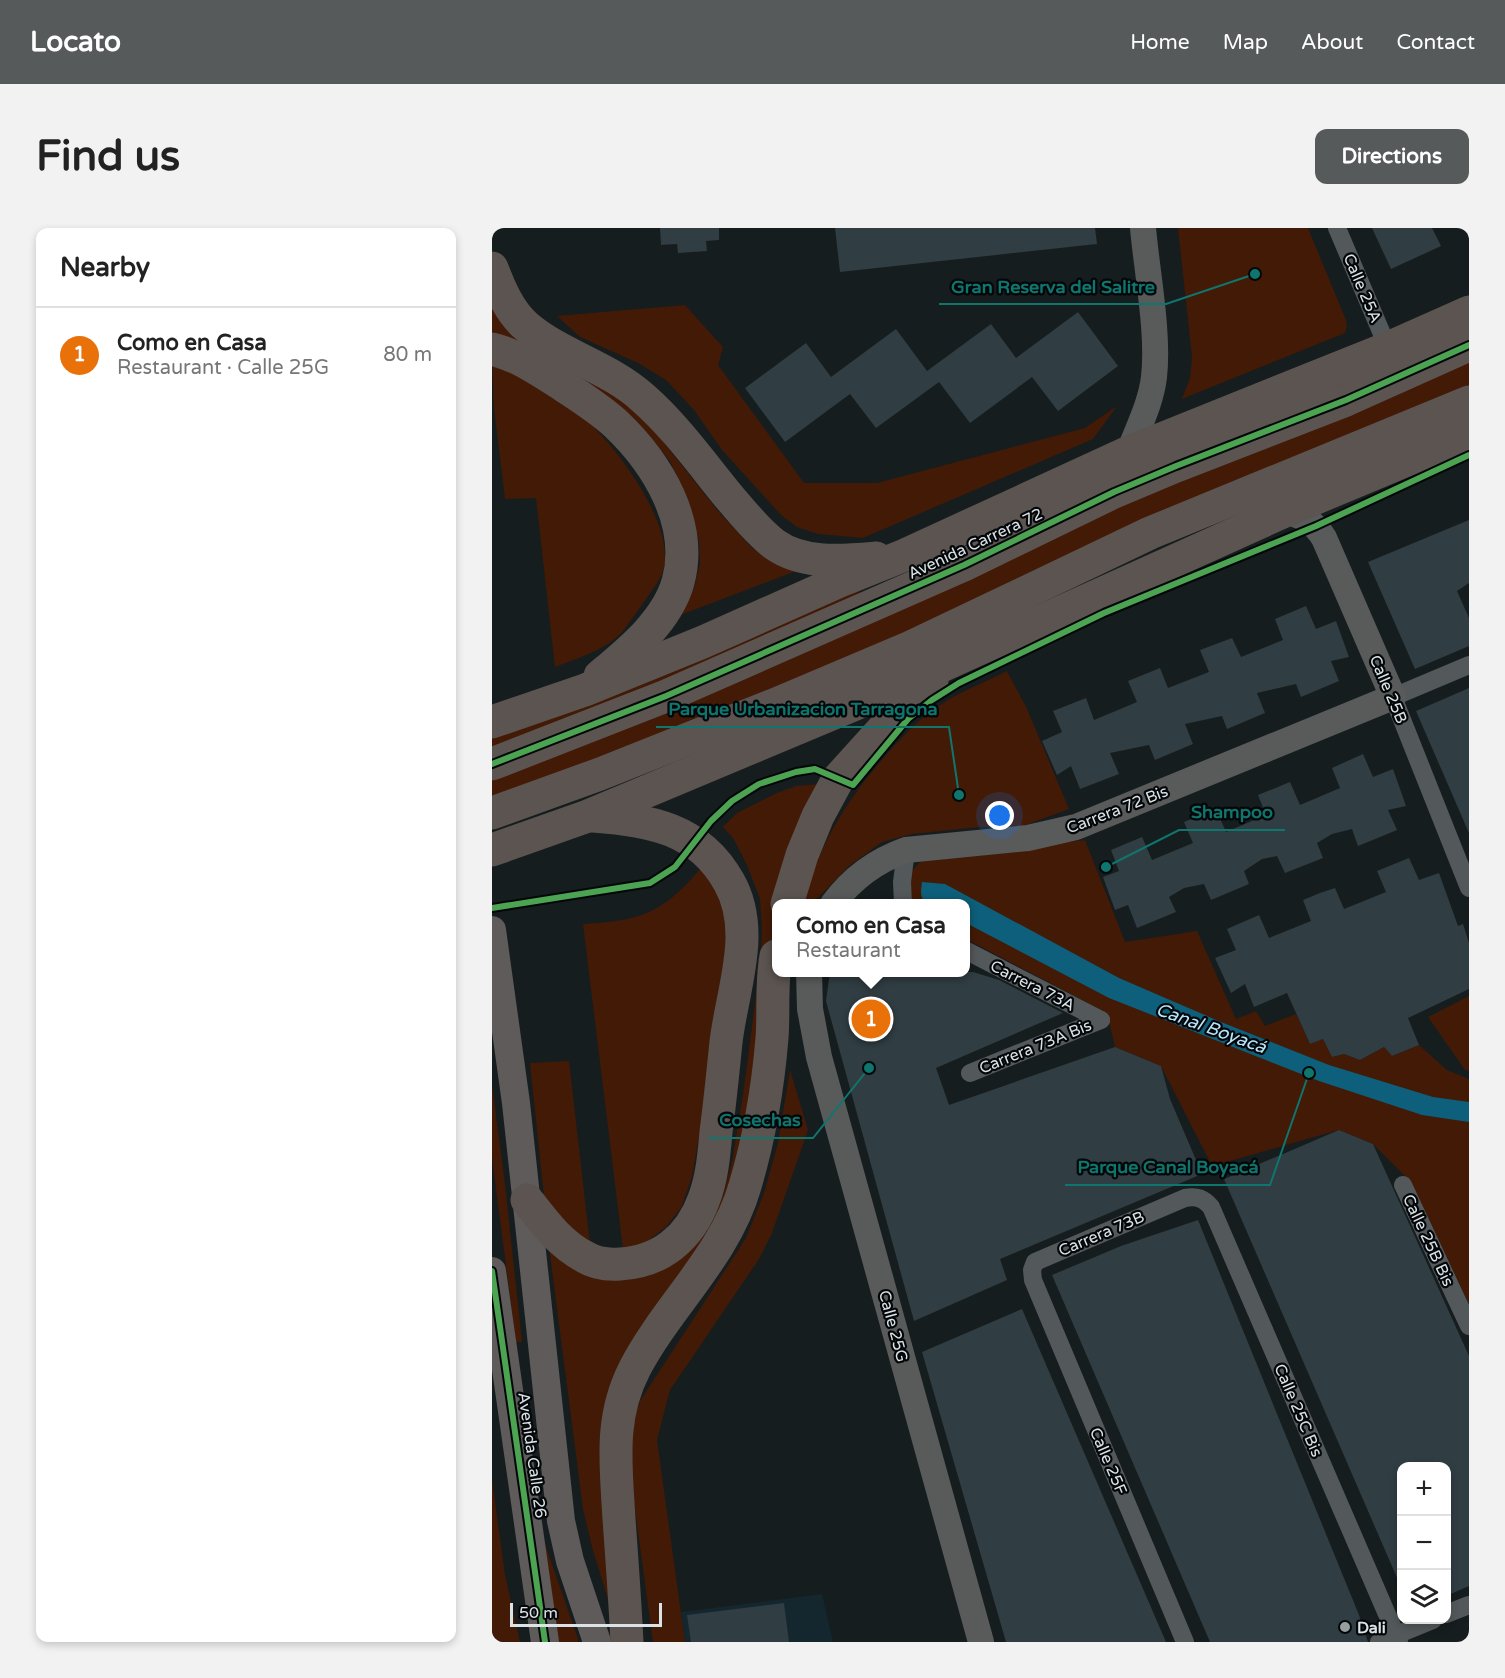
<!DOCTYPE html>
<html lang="en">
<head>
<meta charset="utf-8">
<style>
	:root { --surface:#fff; --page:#f2f2f2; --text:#222; --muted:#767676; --line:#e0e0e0; --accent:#565a5b }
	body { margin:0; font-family:"Varela Round",sans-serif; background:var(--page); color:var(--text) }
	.controls { position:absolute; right:18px; bottom:18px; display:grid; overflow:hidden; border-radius:12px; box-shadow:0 3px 9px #0003 }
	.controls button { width:54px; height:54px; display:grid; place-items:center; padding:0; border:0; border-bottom:2px solid var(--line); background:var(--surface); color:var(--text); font:30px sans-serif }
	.scale { position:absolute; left:18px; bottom:15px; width:152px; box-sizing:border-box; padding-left:6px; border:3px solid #dbe3e6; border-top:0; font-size:16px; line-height:21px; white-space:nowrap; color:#dbe3e6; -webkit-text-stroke:4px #040709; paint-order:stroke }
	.you { position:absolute; left:508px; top:588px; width:21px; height:21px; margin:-15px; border:4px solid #fff; border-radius:50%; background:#1a73e8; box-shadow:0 0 0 9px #1a73e833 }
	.badge { display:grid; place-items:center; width:39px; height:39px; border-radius:50%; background:var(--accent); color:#fff; font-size:20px; font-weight:700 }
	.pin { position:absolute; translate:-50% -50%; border:3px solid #fff; box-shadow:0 2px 6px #0006 }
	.popup { position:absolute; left:280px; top:671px; width:198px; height:78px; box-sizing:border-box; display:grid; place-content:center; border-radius:12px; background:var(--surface); filter:drop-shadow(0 2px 4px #0005); font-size:20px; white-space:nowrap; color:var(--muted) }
	.popup b { font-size:22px; color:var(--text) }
	.popup::after { content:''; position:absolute; left:50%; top:100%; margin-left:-12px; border:12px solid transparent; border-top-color:var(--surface) }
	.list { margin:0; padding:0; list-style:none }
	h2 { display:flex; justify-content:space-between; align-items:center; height:78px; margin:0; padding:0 24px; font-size:26px }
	h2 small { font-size:20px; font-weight:400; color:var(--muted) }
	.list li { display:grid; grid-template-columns:39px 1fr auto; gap:18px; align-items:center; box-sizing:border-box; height:96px; padding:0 24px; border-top:2px solid var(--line) }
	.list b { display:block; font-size:22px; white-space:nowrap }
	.list p { margin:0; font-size:20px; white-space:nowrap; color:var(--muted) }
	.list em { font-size:20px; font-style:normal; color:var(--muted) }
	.icon { flex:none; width:33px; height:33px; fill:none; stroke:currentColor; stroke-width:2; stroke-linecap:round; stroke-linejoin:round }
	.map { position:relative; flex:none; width:977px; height:1414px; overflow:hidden; border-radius:12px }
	header { display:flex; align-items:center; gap:36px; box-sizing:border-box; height:84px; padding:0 30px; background:var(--accent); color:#fff }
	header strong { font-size:28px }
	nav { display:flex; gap:33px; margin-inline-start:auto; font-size:21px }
	.intro { display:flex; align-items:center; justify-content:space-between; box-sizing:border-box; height:144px; padding:0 36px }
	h1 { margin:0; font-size:42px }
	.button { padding:15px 27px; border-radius:12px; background:var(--accent); color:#fff; font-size:21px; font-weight:700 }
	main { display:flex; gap:36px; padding:0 36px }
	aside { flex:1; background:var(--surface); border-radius:12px; box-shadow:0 3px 9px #0003 }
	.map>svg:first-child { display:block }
	.built { fill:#14262e }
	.green { fill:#421a06 }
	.water { fill:#0d5f7b }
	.building { fill:#303d42 }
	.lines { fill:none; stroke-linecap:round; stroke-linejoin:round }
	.street { stroke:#53585a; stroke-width:18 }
	.secondary { stroke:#595a5a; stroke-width:26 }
	.primary { stroke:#5e5b5a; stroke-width:28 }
	.highway { stroke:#5b5450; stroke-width:33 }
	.cycleway-casing { stroke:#040709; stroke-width:10 }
	.cycleway { stroke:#4ca352; stroke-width:6 }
	.poi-dot { fill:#969ea0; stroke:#040709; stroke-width:2 }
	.labels { text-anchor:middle; stroke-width:4.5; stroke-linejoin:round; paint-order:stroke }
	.street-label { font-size:16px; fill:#dbe3e6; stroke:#040709 }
	.poi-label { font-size:16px; font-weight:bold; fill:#dbe3e6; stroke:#040709; text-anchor:start }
	.water-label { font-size:18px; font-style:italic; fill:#b8e6fc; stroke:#040709 }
	.leader { fill:none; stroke:#0f766e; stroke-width:2 }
	.callout-dot { fill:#0f766e; stroke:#040709; stroke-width:2 }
	.callout-label { font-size:18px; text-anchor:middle; font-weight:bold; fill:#0f766e; stroke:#040709; stroke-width:4.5; stroke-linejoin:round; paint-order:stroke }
</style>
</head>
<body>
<header>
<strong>Locato</strong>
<nav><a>Home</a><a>Map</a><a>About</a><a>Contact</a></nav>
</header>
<div class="intro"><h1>Find us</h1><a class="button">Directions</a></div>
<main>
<aside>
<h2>Nearby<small></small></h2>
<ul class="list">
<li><span class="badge" style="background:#e8710a">1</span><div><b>Como en Casa</b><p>Restaurant · Calle 25G</p></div><em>80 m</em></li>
</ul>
</aside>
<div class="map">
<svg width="977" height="1414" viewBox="0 0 977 1414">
	<rect width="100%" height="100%" fill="#161d1f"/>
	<path class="built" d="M 330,1366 L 341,1414 L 193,1414 L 189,1384 Z"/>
	<g class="green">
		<path d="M 686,0 L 816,0 L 854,92 L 855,98 L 853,105 L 690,171 L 698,150 L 700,129 Z"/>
		<path d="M 0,69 L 134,176 L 161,201 L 226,283 L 260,320 L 281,332 L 307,342 L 183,389 L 202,360 L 208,336 L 207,313 L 191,261 L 178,233 L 153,203 L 0,106 Z"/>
		<path d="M 193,77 L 231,119 L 226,137 L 312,255 L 385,255 L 593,200 L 625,178 L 601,211 L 371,310 L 326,306 L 305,299 L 289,287 L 230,222 L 202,182 L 174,152 L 146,135 L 88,109 L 65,88 Z"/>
		<path d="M 977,130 L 977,163 L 405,414 L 0,576 L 0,546 L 553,308 Z"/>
		<path d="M 0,133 C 23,146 50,157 72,172 C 111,200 186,292 171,343 C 168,353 158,365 152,374 C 145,383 138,394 131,403 C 114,422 86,430 63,439 L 44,270 L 13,271 L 2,180 Z"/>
		<path d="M 374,355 L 360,373 L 0,524 L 0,507 Z"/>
		<path d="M 515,443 L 535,481 L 577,581 L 531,598 L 487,599 L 420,606 L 390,614 L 357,638 L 321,675 L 311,672 C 331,611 353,574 395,526 C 411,508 426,492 445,479 C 466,464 492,455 515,443 Z"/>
		<path d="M 327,556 L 284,676 L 284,717 L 248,938 L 234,982 L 149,1110 L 125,1401 L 100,1319 L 91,1281 L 56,1011 L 159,1045 L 181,1037 L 201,1019 L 230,970 L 240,934 L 251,867 L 269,729 L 270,699 L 268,671 L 255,637 L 241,610 L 231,599 L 245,585 L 285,565 L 304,558 Z"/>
		<path d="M 593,612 L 633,714 L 705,703 L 744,791 L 764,783 L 773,798 L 804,786 L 818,816 L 831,811 L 841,829 L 852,826 L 868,832 L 892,819 L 900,828 L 927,817 L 955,842 L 977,851 L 977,1076 L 919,954 L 881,916 L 847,902 L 720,938 L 669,838 L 623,819 L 615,785 L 474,711 L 473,676 L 416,675 C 414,653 414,645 433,630 Z"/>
		<path d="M 209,640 L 227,662 L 237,696 L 223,817 L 200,949 L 189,980 L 174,999 L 153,1015 L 131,1021 L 91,696 C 149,693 171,685 209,640 Z"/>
		<path d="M 977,768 L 977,843 L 973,842 L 936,789 Z"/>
		<path d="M 77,833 L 98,1016 L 83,1015 L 52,969 L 38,835 Z"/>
		<path d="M 298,842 L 316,902 L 280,1005 L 267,1031 L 178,1162 L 165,1212 L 193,1414 L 161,1414 L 136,1230 L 139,1201 L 148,1173 L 254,1010 L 272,965 L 286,915 Z"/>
		<path d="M 0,857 L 13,956 L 30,1114 L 24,1114 L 0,930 Z"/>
		<path d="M 0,1252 L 13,1347 L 28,1414 L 0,1414 Z"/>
		<path d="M 51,1310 L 87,1414 L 65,1414 Z"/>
	</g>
	<path class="water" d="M 430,654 L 453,656 L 627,750 L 729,794 L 837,837 L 941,869 L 977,874 L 977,894 L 930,887 L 827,853 L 617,770 L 474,695 L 473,676 L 436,675 C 427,671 429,663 430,654 Z"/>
	<g class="building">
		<path d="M 168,0 L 227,0 L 227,12 L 214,13 L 215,23 L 186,25 L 185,16 L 169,17 Z"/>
		<path d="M 343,0 L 603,0 L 605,16 L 348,44 Z"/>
		<path d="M 880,0 L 940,0 L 949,18 L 899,41 Z"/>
		<path d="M 586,84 L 626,138 L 566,183 L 540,149 L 478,195 L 447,154 L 384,200 L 358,166 L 293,214 L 253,160 L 314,115 L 339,149 L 404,101 L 435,143 L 499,96 L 524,130 Z"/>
		<path d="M 977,292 L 977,355 L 965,363 L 977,390 L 977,418 L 923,441 L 876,334 Z"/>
		<path d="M 814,378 L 824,401 L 844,393 L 857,429 L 839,433 L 847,453 L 809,469 L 804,456 L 765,465 L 773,485 L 735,501 L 730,488 L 693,496 L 701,516 L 663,532 L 657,517 L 618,525 L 627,546 L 588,561 L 579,538 L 565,547 L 550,513 L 570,504 L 561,483 L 594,470 L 602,492 L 645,474 L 636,453 L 668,440 L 676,460 L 717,444 L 708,422 L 740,410 L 749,429 L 791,412 L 783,391 Z"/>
		<path d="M 977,460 L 977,605 L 924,483 Z"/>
		<path d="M 871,526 L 881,549 L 901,541 L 914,578 L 896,582 L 905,602 L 866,618 L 860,601 L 840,606 L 825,615 L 831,630 L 793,645 L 785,628 L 770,631 L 752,643 L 757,656 L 719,672 L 712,656 L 692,660 L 677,669 L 684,684 L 645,700 L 636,677 L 623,682 L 611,649 L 627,643 L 619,622 L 650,609 L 660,632 L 701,615 L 692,594 L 724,581 L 734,604 L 774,587 L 766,567 L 798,554 L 808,577 L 848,560 L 840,540 Z"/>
		<path d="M 917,630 L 927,652 L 947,645 L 966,698 L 971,696 L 977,715 L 977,761 L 916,790 L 927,817 L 900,828 L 892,819 L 868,832 L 852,826 L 840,829 L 831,811 L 818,816 L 795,765 L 762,779 L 753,756 L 739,765 L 723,730 L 744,722 L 735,701 L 767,687 L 777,710 L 819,693 L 811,672 L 828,665 L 843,660 L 852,681 L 894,664 L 885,643 Z"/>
		<path d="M 338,744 L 481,744 L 507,752 L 571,785 L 444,840 L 457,877 L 623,819 L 669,838 L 678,871 L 710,946 L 508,1031 L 515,1052 L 422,1093 L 334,773 Z"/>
		<path d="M 847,902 L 881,916 L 977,1128 L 977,1358 L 954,1368 L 954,1239 L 909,1239 L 909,1359 L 732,951 Z"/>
		<path d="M 706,992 L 867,1387 L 876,1414 L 718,1414 L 560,1047 L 629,1018 Z"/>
		<path d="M 530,1081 L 674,1414 L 514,1414 L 430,1124 Z"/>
		<path d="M 292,1375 L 297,1414 L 199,1414 L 195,1387 Z"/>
	</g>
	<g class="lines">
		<g class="street">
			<path d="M 845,0 L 896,120"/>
			<path d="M 977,437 L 901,469 L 977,660"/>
			<path d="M 411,676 L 410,654 L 414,622"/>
			<path d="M 473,722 L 609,792"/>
			<path d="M 478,845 L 609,792"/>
			<path d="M 911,957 L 977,1098"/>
			<path d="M 954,1386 L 977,1377"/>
			<path d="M 693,1414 L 541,1052 L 540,1042 L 543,1034 L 693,970 C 705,968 711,970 719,979 L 907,1414"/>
			<path d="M 887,1414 L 941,1392"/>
		</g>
		<g class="secondary">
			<path d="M 637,224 C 646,200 659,175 662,149 C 667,105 655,45 651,0"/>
			<path d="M 341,676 C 360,650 383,633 414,622 L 536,610 L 584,599 L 901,469 L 832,310 C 822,294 811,288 793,283"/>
			<path d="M 317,744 L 318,781 L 327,829 L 489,1414"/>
		</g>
		<g class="primary">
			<path d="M 0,702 L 24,875 L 69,1293 L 78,1333 L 105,1414"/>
			<path d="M 0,1043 L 53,1414"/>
		</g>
		<g class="highway">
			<path d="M 0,40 C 8,61 17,83 34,98 C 69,128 117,139 151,170 C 184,199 210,236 238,270 C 251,285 265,303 282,316 C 311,337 351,333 384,330"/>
			<path d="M 0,121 C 27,128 45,141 69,156 C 87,168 108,181 124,196 C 166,236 202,296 186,354 C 175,393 138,423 108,448"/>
			<path d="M 0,494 L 93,462 L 211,414 L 348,353 L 413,327 L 637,224 L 896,120 L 977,84"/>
			<path d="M 0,536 L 174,468 L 472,337 L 622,264 L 684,238 L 854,172 L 977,117"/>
			<path d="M 0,585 L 108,546 L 284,476 L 419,419 L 658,305 L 977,174"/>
			<path d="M 0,622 L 96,588 L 392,464 L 793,283 L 977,206"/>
			<path d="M 295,676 L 310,627 L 326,588 L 346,551 L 412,478 L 440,453"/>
			<path d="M 35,972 C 52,994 68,1016 93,1029 C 103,1035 116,1037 128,1036 C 168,1034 198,1010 212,971 C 220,950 222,927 224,904 C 228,874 231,844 234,814 C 240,762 265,703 237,654 C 207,600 157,592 101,588"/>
			<path d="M 135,1414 C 133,1373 130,1332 127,1291 C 124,1237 117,1190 143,1140 C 176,1077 233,1028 253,958 C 267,911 276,859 280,810 C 282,783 279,755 284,728"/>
		</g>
		<defs>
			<g id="cycleway">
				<path d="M 0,536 L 174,468 L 472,337 L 622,264 L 684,238 L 854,172 L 977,117"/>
				<path d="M 0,680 L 158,655 L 183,639 L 219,593 L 240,573 L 267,556 L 304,544 L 323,541 L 361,557 L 416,491 L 440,472 L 467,455 L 612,385 L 824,298 L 977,227"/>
				<path d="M 0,1043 L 53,1414"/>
			</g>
		</defs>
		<use href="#cycleway" class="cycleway-casing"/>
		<use href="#cycleway" class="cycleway"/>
	</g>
	<circle class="poi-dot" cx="853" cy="1399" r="6"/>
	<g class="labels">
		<g class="street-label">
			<text transform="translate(871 60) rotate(67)" y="6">Calle 25A</text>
			<text transform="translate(483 315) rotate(-25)" y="6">Avenida Carrera 72</text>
			<text transform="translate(897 461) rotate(67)" y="6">Calle 25B</text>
			<text transform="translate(625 581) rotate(-21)" y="6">Carrera 72 Bis</text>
			<text transform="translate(541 757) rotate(27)" y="6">Carrera 73A</text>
			<text transform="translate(543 818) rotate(-22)" y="6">Carrera 73A Bis</text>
			<text transform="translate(609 1005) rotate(-23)" y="6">Carrera 73B</text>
			<text transform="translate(937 1012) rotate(65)" y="6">Calle 25B Bis</text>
			<text transform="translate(402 1098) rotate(75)" y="6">Calle 25G</text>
			<text transform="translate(807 1182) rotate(67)" y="6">Calle 25C Bis</text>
			<text transform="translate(41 1227) rotate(82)" y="6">Avenida Calle 26</text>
			<text transform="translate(617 1233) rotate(67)" y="6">Calle 25F</text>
		</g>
		<g class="poi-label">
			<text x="865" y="1405">Dali</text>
		</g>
		<g class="water-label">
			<text transform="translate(719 800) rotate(20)" y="6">Canal Boyacá</text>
		</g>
	</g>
	<path class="leader" d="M763 46L674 76H447M467 567L457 499H164M614 639L687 602H793M377 840L321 910H216M817 845L778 957H573"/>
	<g class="callout-dot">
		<circle cx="763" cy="46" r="6"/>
		<circle cx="467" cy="567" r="6"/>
		<circle cx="614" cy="639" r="6"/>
		<circle cx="377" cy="840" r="6"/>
		<circle cx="817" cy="845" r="6"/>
	</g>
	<g class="callout-label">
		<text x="561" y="65">Gran Reserva del Salitre</text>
		<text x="311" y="487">Parque Urbanizacion Tarragona</text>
		<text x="740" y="590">Shampoo</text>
		<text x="268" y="898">Cosechas</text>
		<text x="676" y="945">Parque Canal Boyacá</text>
	</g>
</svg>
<div class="controls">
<button>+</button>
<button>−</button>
<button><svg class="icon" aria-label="layers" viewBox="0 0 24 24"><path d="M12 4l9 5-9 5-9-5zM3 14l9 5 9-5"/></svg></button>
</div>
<div class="scale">50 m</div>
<div class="you"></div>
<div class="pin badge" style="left:379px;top:791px;background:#e8710a">1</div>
<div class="popup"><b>Como en Casa</b>Restaurant</div>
</div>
</main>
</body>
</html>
